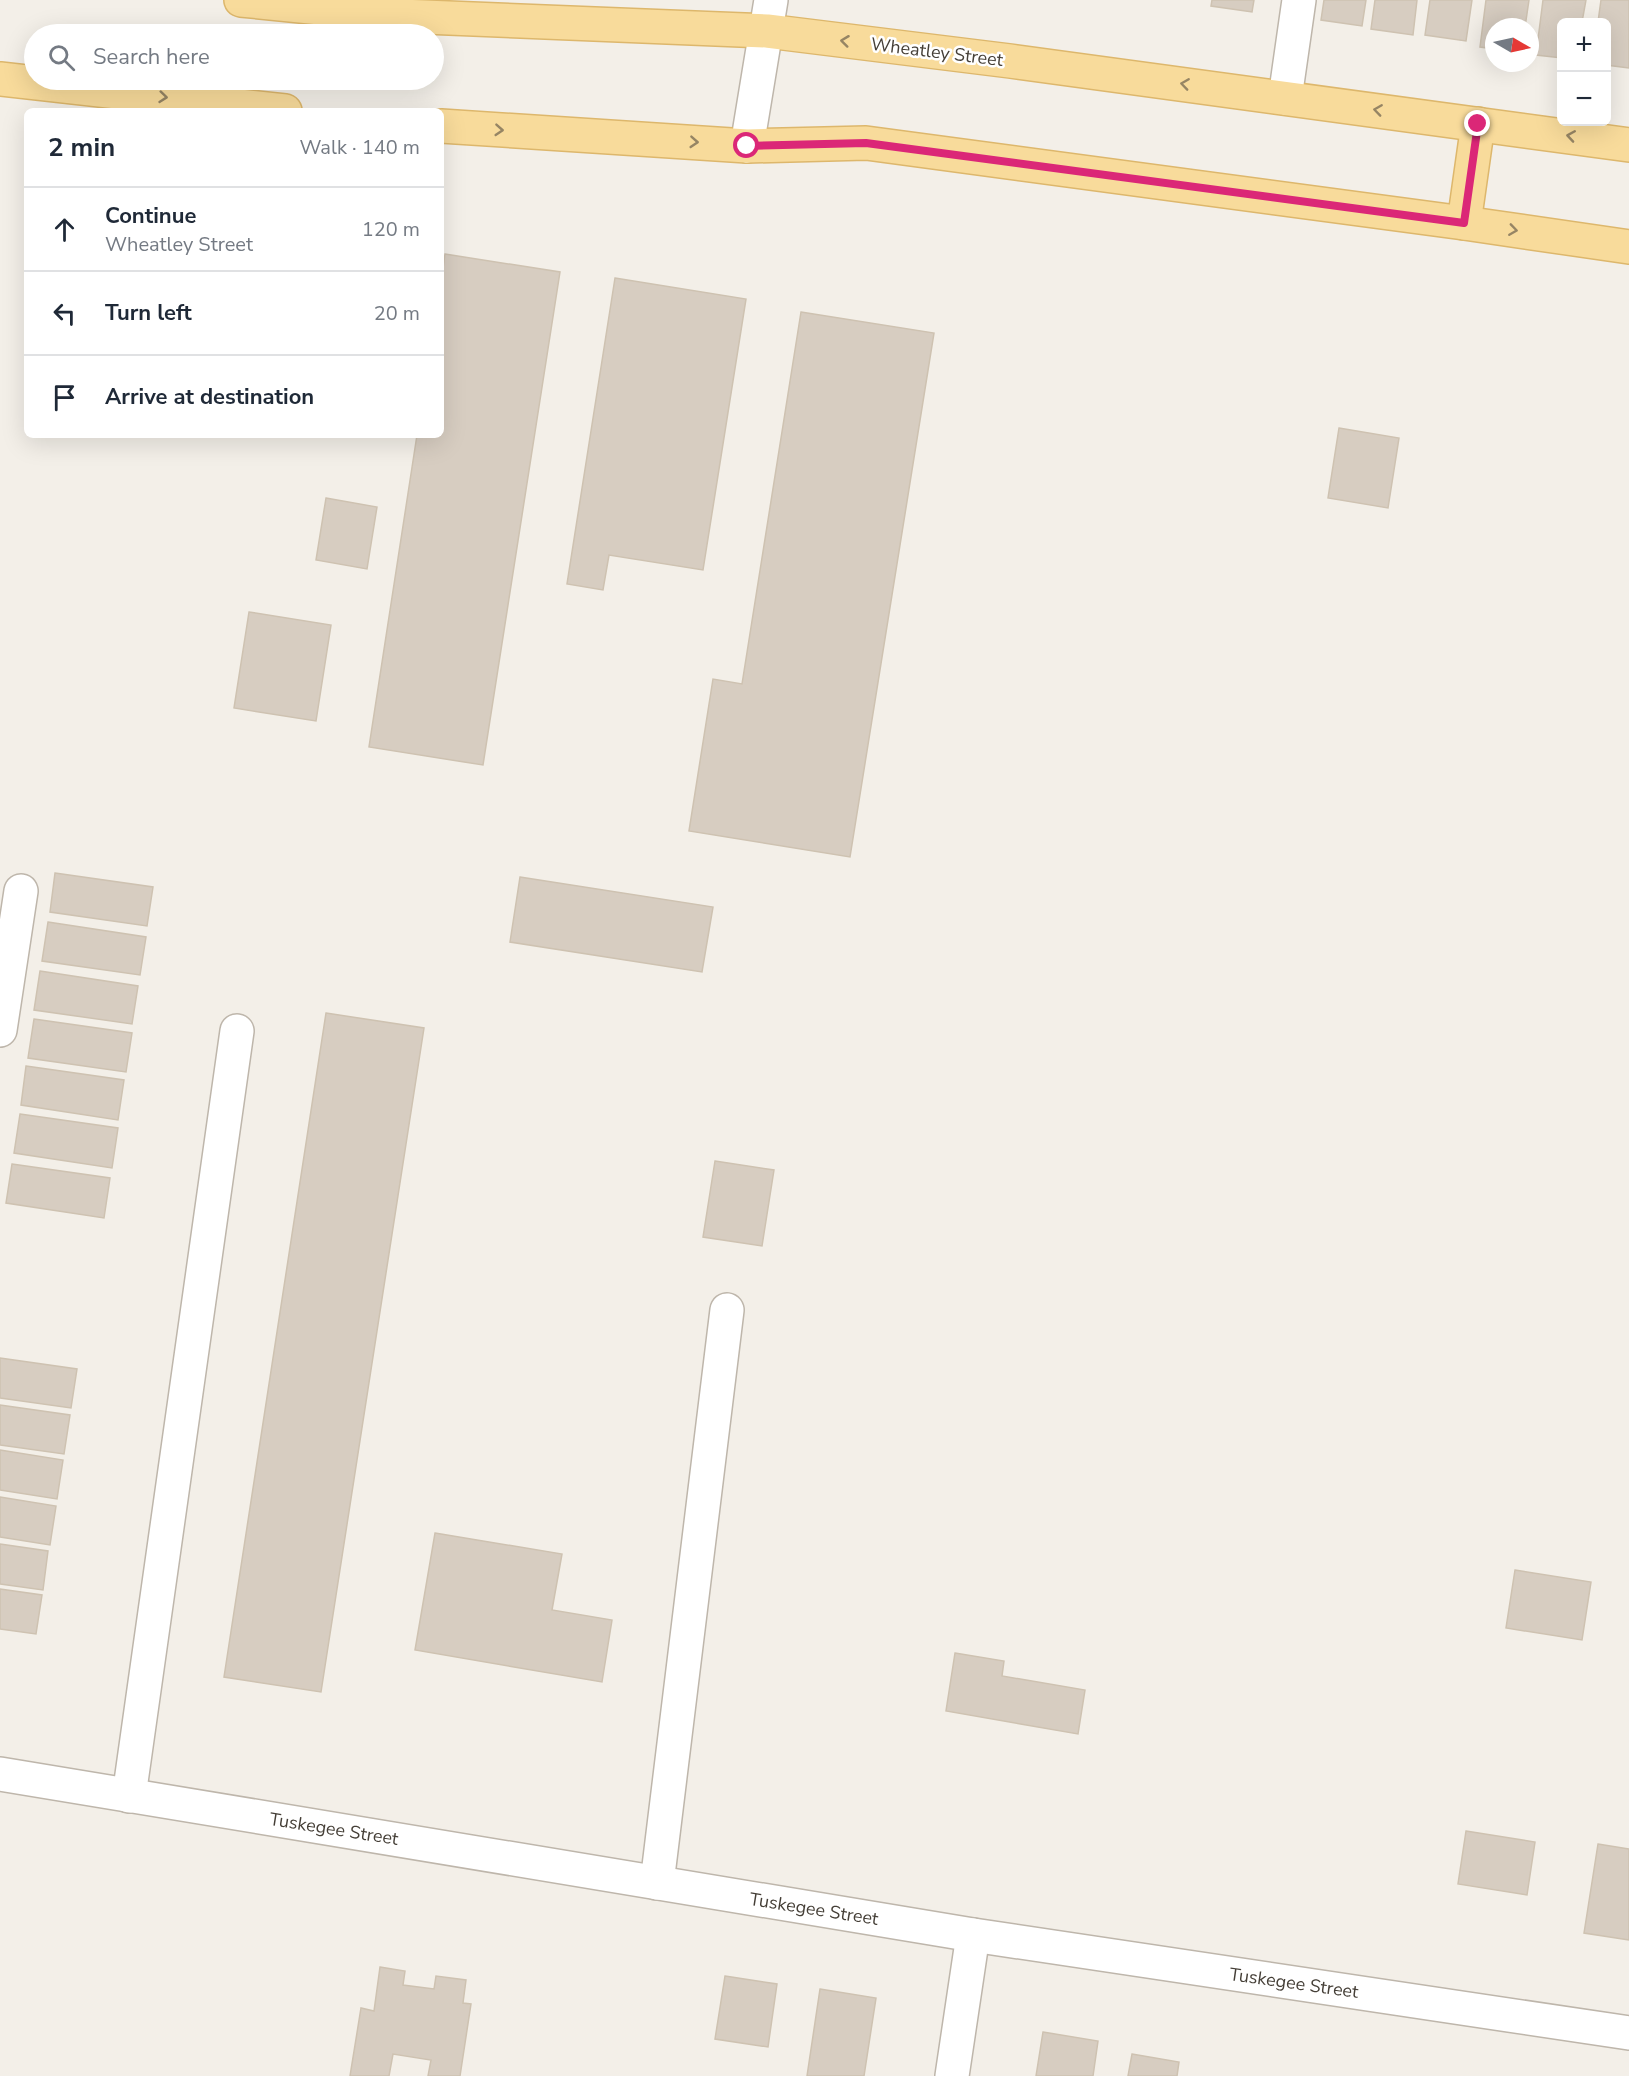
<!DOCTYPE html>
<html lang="en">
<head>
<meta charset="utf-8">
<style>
	:root { --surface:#fff; --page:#f6f6f7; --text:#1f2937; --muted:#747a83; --line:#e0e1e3 }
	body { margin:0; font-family:"Nunito Sans",sans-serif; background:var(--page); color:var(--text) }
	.controls { position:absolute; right:18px; top:18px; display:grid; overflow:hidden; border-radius:9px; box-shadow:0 6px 24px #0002 }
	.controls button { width:54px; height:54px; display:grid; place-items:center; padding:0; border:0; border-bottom:2px solid var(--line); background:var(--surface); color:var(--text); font:30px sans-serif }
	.compass { position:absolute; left:1485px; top:18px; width:54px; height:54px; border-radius:50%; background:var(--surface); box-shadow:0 6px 24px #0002; rotate:99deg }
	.stop { position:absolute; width:18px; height:18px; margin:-14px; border:4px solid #db2777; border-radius:50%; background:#fff }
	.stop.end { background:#db2777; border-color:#fff; box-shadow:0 2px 6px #0008 }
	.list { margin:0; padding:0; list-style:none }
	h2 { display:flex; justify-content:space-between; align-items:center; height:78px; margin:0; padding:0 24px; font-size:26px }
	h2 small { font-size:20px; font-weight:400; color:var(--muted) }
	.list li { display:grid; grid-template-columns:39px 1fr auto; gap:18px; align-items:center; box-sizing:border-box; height:84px; padding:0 24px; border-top:2px solid var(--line) }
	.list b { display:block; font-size:22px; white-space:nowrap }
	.list p { margin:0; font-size:20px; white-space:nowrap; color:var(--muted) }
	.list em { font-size:20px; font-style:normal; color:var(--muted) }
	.icon { flex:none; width:33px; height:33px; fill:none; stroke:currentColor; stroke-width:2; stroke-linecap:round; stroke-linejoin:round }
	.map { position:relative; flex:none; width:1629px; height:2076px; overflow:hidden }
	.search { position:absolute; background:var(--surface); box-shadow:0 6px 24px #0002; left:24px; top:24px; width:420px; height:66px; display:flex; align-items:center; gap:15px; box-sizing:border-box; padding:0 21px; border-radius:33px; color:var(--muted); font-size:22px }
	.panel { position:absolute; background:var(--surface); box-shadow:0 6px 24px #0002; left:24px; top:108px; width:420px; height:330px; border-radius:9px }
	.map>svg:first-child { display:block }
	.building { fill:#d7cdc1; stroke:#cec2b1; stroke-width:1.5 }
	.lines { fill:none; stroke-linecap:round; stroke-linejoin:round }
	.minor-casing { stroke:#beb6ab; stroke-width:36 }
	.major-casing { stroke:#ddb76c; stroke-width:36 }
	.minor { stroke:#fff; stroke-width:33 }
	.major { stroke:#f8db9b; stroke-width:33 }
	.oneway { stroke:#968564 }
	.route { stroke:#db2777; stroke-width:8 }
	.labels { text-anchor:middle; stroke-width:5; stroke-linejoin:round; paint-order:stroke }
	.street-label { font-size:18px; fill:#453f37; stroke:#fff }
</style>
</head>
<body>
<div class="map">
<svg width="1629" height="2076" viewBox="0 0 1629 2076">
	<rect width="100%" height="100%" fill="#f3efe8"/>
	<g class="building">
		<path d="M 1212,0 L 1254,0 L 1252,12 L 1211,6 Z"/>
		<path d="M 1324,0 L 1366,0 L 1362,26 L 1321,20 Z"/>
		<path d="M 1375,0 L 1417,0 L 1413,35 L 1371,29 Z"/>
		<path d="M 1430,0 L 1472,0 L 1466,41 L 1425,35 Z"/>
		<path d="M 1486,0 L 1529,0 L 1525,27 L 1494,27 L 1494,49 L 1480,47 Z"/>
		<path d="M 1543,0 L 1586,0 L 1582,22 L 1562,22 L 1562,58 L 1536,55 Z"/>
		<path d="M 1601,0 L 1629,0 L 1629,68 L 1606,65 L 1606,22 L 1598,22 Z"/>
		<path d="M 445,254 L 560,272 L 483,765 L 369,747 L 417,435 L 441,435 L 441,283 Z"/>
		<path d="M 615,278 L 746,299 L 703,570 L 609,555 L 603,590 L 567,584 Z"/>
		<path d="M 801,312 L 934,333 L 850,857 L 689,831 L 713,679 L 742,684 Z"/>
		<path d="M 1339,428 L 1399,438 L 1388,508 L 1328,498 Z"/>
		<path d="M 326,498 L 377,507 L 367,569 L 316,560 Z"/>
		<path d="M 249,612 L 331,625 L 316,721 L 234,708 Z"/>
		<path d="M 55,873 L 153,887 L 147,926 L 50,912 Z"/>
		<path d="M 520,877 L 713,907 L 702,972 L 510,942 Z"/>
		<path d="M 48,922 L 146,937 L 140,975 L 42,961 Z"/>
		<path d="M 40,971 L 138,986 L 132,1024 L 34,1010 Z"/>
		<path d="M 326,1013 L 424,1028 L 321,1692 L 224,1677 Z"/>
		<path d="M 34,1019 L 132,1033 L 126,1072 L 28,1058 Z"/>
		<path d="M 26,1066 L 124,1080 L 118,1120 L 21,1105 Z"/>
		<path d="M 20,1114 L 118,1128 L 112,1168 L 14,1153 Z"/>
		<path d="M 715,1161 L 774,1170 L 762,1246 L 703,1237 Z"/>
		<path d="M 12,1164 L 110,1178 L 104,1218 L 6,1203 Z"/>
		<path d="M 0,1358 L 77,1369 L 71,1408 L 0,1398 Z"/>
		<path d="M 0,1405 L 70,1415 L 64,1454 L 0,1445 Z"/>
		<path d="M 0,1450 L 63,1460 L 57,1499 L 0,1490 Z"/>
		<path d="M 0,1497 L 56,1506 L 50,1545 L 0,1537 Z"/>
		<path d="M 435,1533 L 562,1554 L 552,1610 L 612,1620 L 602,1682 L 415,1650 Z"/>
		<path d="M 0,1544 L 48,1551 L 43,1590 L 0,1584 Z"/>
		<path d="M 1515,1570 L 1591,1582 L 1582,1640 L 1506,1628 Z"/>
		<path d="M 0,1589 L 42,1595 L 36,1634 L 0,1629 Z"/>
		<path d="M 955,1653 L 1004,1661 L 1002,1676 L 1085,1690 L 1078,1734 L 946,1711 Z"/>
		<path d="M 1466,1831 L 1535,1842 L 1527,1895 L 1458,1884 Z"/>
		<path d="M 1598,1844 L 1629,1849 L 1629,1940 L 1584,1933 Z"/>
		<path d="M 380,1967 L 405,1971 L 403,1985 L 434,1989 L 436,1976 L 466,1980 L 463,2003 L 471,2004 L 460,2076 L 428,2076 L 431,2060 L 393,2054 L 389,2076 L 350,2076 L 361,2008 L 374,2011 Z"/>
		<path d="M 725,1976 L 777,1984 L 768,2047 L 715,2039 Z"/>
		<path d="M 820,1989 L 876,1998 L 864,2076 L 807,2076 Z"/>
		<path d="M 1043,2032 L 1098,2041 L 1093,2076 L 1036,2076 Z"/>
		<path d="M 1132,2054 L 1179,2062 L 1177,2076 L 1128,2076 Z"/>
	</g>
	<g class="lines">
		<defs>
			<g id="minor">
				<path d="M 1285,98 L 1299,0"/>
				<path d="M 747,146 L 771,0"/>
				<path d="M 0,1030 L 21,891"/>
				<path d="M 0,1774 L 973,1935 L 1629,2033"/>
				<path d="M 129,1796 L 237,1031"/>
				<path d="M 657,1883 L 727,1310"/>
				<path d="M 952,2076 L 973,1935"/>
			</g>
			<g id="major">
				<path d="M 241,0 L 400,16 L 767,31 L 1010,61 L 1629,145"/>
				<path d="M 0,79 L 285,111"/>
				<path d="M 441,126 L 747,146 L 866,143 L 1464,223 L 1629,247"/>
				<path d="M 1464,223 L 1478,124"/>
			</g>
		</defs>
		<use href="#minor" class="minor-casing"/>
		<use href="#major" class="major-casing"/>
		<use href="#minor" class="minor"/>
		<use href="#major" class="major"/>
	</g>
	<defs><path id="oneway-chevron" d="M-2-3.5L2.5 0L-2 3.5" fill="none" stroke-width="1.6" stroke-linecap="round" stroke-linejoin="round" transform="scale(1.5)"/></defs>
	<g class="oneway">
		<use href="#oneway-chevron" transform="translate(845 41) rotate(-173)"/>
		<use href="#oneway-chevron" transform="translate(1185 84) rotate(-172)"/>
		<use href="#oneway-chevron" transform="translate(163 97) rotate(6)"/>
		<use href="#oneway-chevron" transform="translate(1378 110) rotate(-172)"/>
		<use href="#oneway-chevron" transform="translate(499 130) rotate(4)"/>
		<use href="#oneway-chevron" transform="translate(1571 136) rotate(-171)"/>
		<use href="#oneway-chevron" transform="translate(694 142) rotate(4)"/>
		<use href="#oneway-chevron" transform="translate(1513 230) rotate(8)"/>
	</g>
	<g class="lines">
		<path class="route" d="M 747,146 L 866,143 L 1464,223 L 1478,124"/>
	</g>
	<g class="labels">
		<g class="street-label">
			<text transform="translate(937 52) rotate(7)" y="6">Wheatley Street</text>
			<text transform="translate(334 1829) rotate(9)" y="6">Tuskegee Street</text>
			<text transform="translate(814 1909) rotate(9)" y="6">Tuskegee Street</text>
			<text transform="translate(1294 1983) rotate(8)" y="6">Tuskegee Street</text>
		</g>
	</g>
</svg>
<div class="controls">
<button>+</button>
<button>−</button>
</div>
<svg class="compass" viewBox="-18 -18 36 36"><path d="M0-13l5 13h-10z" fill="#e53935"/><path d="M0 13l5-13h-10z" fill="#747a83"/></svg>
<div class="stop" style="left:747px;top:146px"></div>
<div class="stop end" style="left:1478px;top:124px"></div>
<div class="search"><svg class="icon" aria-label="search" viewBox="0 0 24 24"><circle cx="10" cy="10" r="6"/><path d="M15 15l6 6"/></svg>Search here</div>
<section class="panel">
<h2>2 min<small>Walk · 140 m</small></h2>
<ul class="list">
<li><svg class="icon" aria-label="ahead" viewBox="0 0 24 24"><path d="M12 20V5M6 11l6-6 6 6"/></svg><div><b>Continue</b><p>Wheatley Street</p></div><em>120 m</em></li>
<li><svg class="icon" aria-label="left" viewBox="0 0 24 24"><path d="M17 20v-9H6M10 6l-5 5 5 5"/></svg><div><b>Turn left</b></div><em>20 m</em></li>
<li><svg class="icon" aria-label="arrive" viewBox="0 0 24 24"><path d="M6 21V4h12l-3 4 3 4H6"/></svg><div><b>Arrive at destination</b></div></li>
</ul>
</section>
</div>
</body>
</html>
